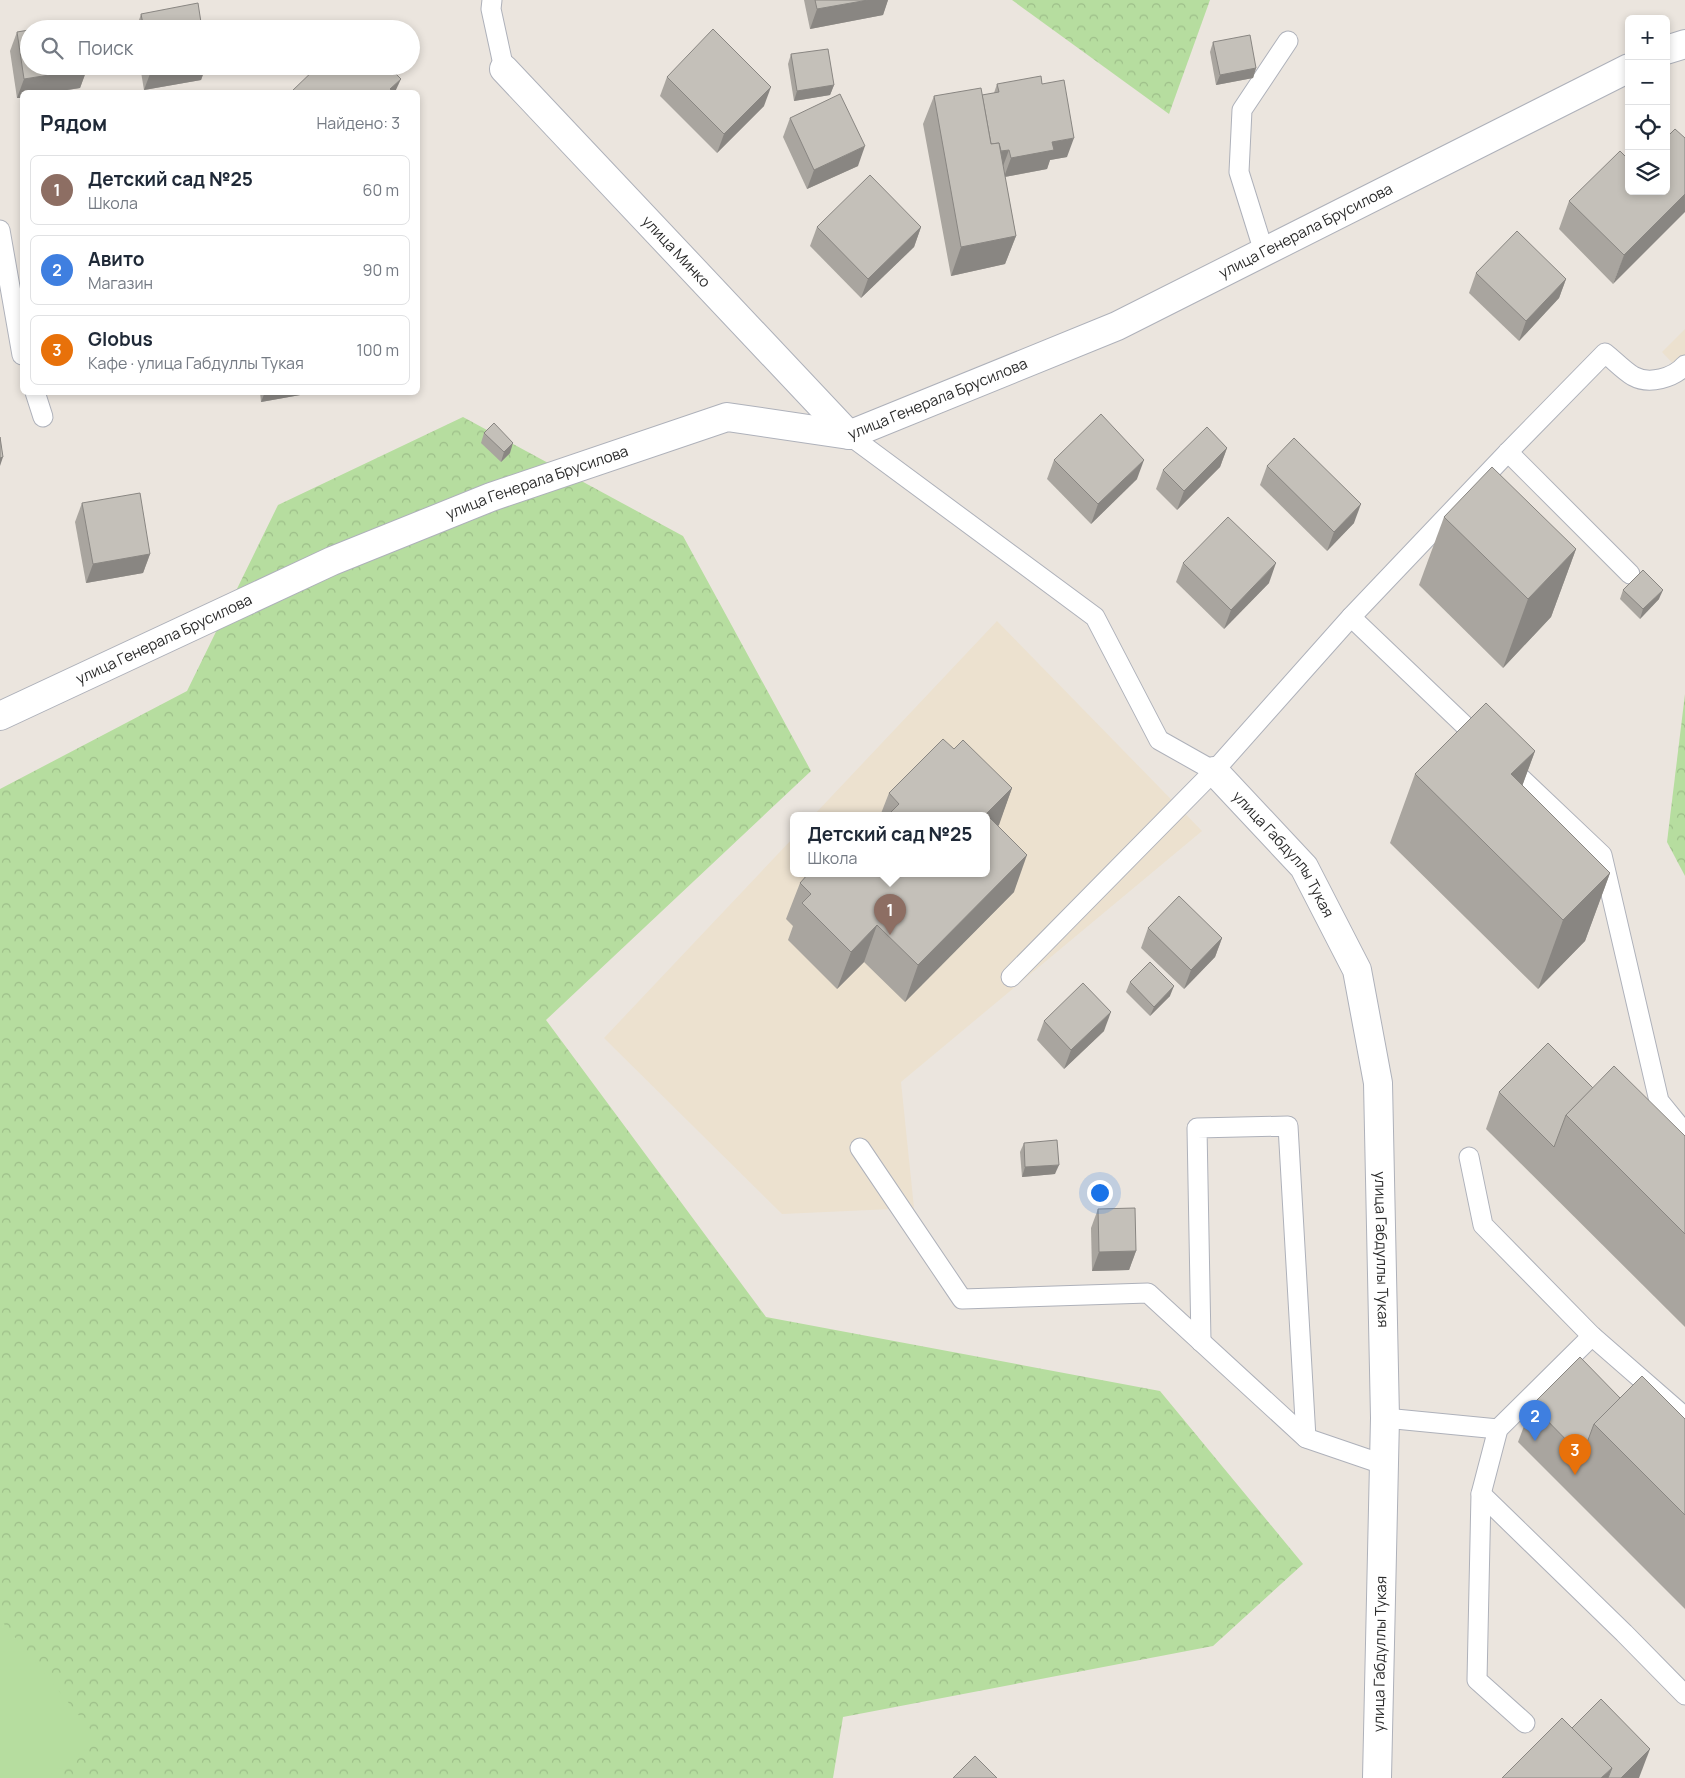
<!DOCTYPE html>
<html lang="ru">
<head>
<meta charset="utf-8">
<style>
	:root { --surface:#fff; --page:#f2f2f3; --text:#1f2937; --muted:#747a83; --line:#e0e1e3; --accent:#4c6eeb }
	body { margin:0; font-family:Manrope,sans-serif; background:var(--page); color:var(--text) }
	.controls { position:absolute; right:15px; top:15px; display:grid; overflow:hidden; border-radius:8px; box-shadow:0 2px 8px #0003 }
	.controls button { width:45px; height:45px; display:grid; place-items:center; padding:0; border:0; border-bottom:1px solid var(--line); background:var(--surface); color:var(--text); font:25px sans-serif }
	.you { position:absolute; left:1099px; top:1192px; width:18px; height:18px; margin:-12px; border:4px solid #fff; border-radius:50%; background:#1a73e8; box-shadow:0 0 0 8px #1a73e833 }
	.badge { display:grid; place-items:center; width:32px; height:32px; border-radius:50%; background:var(--accent); color:#fff; font-size:16px; font-weight:700 }
	.pin { position:absolute; translate:-50% -41px; filter:drop-shadow(0 1px 2px #0008) }
	.pin::after { content:''; position:absolute; top:26px; width:18px; height:15px; background:inherit; clip-path:polygon(0 0,100% 0,50% 100%) }
	.popup { position:absolute; left:790px; top:812px; width:200px; height:65px; box-sizing:border-box; display:grid; place-content:center; border-radius:8px; background:var(--surface); filter:drop-shadow(0 1px 4px #0005); font-size:16px; white-space:nowrap; color:var(--muted) }
	.popup b { font-size:19px; color:var(--text) }
	.popup::after { content:''; position:absolute; left:50%; top:100%; margin-left:-10px; border:10px solid transparent; border-top-color:var(--surface) }
	.list { margin:0; padding:0; list-style:none }
	h2 { display:flex; justify-content:space-between; align-items:center; height:65px; margin:0; padding:0 20px; font-size:21px }
	h2 small { font-size:16px; font-weight:400; color:var(--muted) }
	.list li { display:grid; grid-template-columns:32px 1fr auto; gap:15px; align-items:center; box-sizing:border-box; height:70px; margin:0 10px 10px; padding:0 10px; border:1px solid var(--line); border-radius:8px }
	.list b { display:block; font-size:19px; white-space:nowrap }
	.list p { margin:0; font-size:16px; white-space:nowrap; color:var(--muted) }
	.list em { font-size:16px; font-style:normal; color:var(--muted) }
	.icon { flex:none; width:28px; height:28px; fill:none; stroke:currentColor; stroke-width:2; stroke-linecap:round; stroke-linejoin:round }
	.map { position:relative; flex:none; width:1685px; height:1778px; overflow:hidden }
	.search { position:absolute; background:var(--surface); box-shadow:0 2px 8px #0003; left:20px; top:20px; width:400px; height:55px; display:flex; align-items:center; gap:12px; box-sizing:border-box; padding:0 18px; border-radius:28px; color:var(--muted); font-size:19px }
	.panel { position:absolute; background:var(--surface); box-shadow:0 2px 8px #0003; left:20px; top:90px; width:400px; height:305px; border-radius:8px }
	.map>svg:first-child { display:block }
	.education { fill:#ece1cf }
	.forest { fill:url(#forest-crowns) }
	.park { fill:#b6dd9f }
	.lines { fill:none; stroke-linecap:round; stroke-linejoin:round }
	.lane-casing { stroke:#aeb1ba; stroke-width:21 }
	.street-casing { stroke:#aeb1ba; stroke-width:30 }
	.lane { stroke:#fff; stroke-width:19 }
	.street { stroke:#fff; stroke-width:28 }
	.wall { fill:#a9a59f }
	.shaded-wall { fill:#898682 }
	.building { fill:#c4c0b9; stroke:#898682 }
	.labels { text-anchor:middle; stroke-width:4.5; stroke-linejoin:round; paint-order:stroke }
	.street-label { font-size:15px; fill:#2b2b2b; stroke:#fff }
</style>
</head>
<body>
<div class="map">
<svg width="1685" height="1778" viewBox="0 0 1685 1778">
	<defs>
		<pattern id="forest-crowns" width="20" height="18" patternUnits="userSpaceOnUse" patternTransform="scale(1.25)"><rect width="20" height="18" fill="#b6dd9f"/><path d="M2 6a3 3 0 1 1 6 0M12 15a3 3 0 1 1 6 0" fill="none" stroke="#9dbe89"/></pattern>
	</defs>
	<rect width="100%" height="100%" fill="#ebe5de"/>
	<g class="education">
		<path d="M 1685,329 L 1685,376 L 1662,352 Z"/>
		<path d="M 997,621 L 1202,831 L 901,1082 L 914,1208 L 782,1214 L 604,1038 L 794,837 L 794,874 L 986,874 L 986,816 L 813,816 Z"/>
	</g>
	<g class="forest">
		<path d="M 1012,0 L 1210,0 L 1169,114 Z"/>
		<path d="M 463,417 L 683,536 L 811,771 L 546,1020 L 766,1317 L 1160,1391 L 1303,1564 L 1213,1646 L 843,1717 L 833,1778 L 0,1778 L 0,789 L 187,691 L 278,505 Z"/>
		<path d="M 1685,694 L 1685,876 L 1667,842 Z"/>
	</g>
	<path class="park" d="M 0,1619 L 99,1740 L 45,1778 L 0,1778 Z"/>
	<g class="lines">
		<defs>
			<g id="lane">
				<path d="M 492,0 L 491,9 L 504,69"/>
				<path d="M 0,230 L 22,355"/>
				<path d="M 1264,252 L 1239,172 L 1242,110 L 1288,41"/>
				<path d="M 35,392 L 43,417"/>
				<path d="M 849,435 L 1095,617 L 1159,740 L 1214,771"/>
				<path d="M 1508,452 L 1630,574"/>
				<path d="M 1351,617 L 1482,742"/>
				<path d="M 1506,764 L 1602,855 L 1659,1101 L 1685,1133"/>
				<path d="M 1011,977 L 1214,771 L 1351,617 L 1508,452 L 1605,353 C 1614,360 1623,370 1633,376 C 1649,385 1674,378 1685,365"/>
				<path d="M 860,1148 L 962,1299 L 1148,1293 L 1306,1438 L 1385,1465"/>
				<path d="M 1469,1157 L 1483,1225 L 1592,1336 L 1685,1417"/>
				<path d="M 1201,1342 L 1197,1128 L 1288,1126 L 1306,1438"/>
				<path d="M 1385,1418 L 1498,1429"/>
				<path d="M 1481,1494 L 1624,1633 L 1685,1695"/>
				<path d="M 1525,1723 L 1477,1680 L 1481,1494 L 1498,1429 L 1592,1336"/>
			</g>
			<g id="street">
				<path d="M 1666,50 L 1685,44"/>
				<path id="s1" d="M 504,69 L 849,435"/>
				<path id="s2" d="M 0,716 L 332,561 L 491,497 L 727,417 L 849,435 L 1117,326 L 1629,68"/>
				<path id="s3" d="M 1214,771 L 1304,867 L 1357,970 L 1378,1083 L 1385,1418 L 1377,1778"/>
			</g>
		</defs>
		<use href="#lane" class="lane-casing"/>
		<use href="#street" class="street-casing"/>
		<use href="#lane" class="lane"/>
		<use href="#street" class="street"/>
	</g>
	<g class="wall">
		<path d="M 804,0 L 888,0 L 883,15 L 810,29 Z"/>
		<path d="M 141,14 L 202,29 L 136,29 Z"/>
		<path d="M 17,32 L 87,69 L 80,88 L 17,98 L 10,51 Z"/>
		<path d="M 1213,42 L 1256,68 L 1253,78 L 1216,85 L 1210,52 Z"/>
		<path d="M 791,54 L 834,85 L 830,95 L 794,101 L 788,64 Z"/>
		<path d="M 140,66 L 206,66 L 201,80 L 144,90 Z"/>
		<path d="M 667,77 L 764,106 L 717,153 L 660,96 Z"/>
		<path d="M 997,84 L 1042,84 L 1067,157 L 1050,160 L 1047,169 L 1005,177 L 1016,236 L 1005,264 L 951,276 L 923,124 L 934,96 L 982,95 L 994,93 Z"/>
		<path d="M 790,118 L 858,166 L 807,189 L 783,137 Z"/>
		<path d="M 1675,129 L 1613,284 L 1559,229 L 1569,201 L 1629,191 Z"/>
		<path d="M 817,227 L 921,227 L 914,247 L 861,298 L 810,246 Z"/>
		<path d="M 1476,273 L 1566,279 L 1559,298 L 1519,341 L 1469,293 Z"/>
		<path d="M 260,392 L 317,392 L 261,402 Z"/>
		<path d="M 484,433 L 510,453 L 501,462 L 481,443 Z"/>
		<path d="M 1227,448 L 1220,467 L 1177,510 L 1156,489 L 1163,470 Z"/>
		<path d="M 1054,460 L 1137,479 L 1091,524 L 1047,479 Z"/>
		<path d="M 1267,466 L 1354,523 L 1327,551 L 1260,485 Z"/>
		<path d="M 82,503 L 150,554 L 143,573 L 86,583 L 75,522 Z"/>
		<path d="M 1444,517 L 1576,549 L 1551,617 L 1503,668 L 1419,585 Z"/>
		<path d="M 1183,563 L 1269,583 L 1224,629 L 1176,582 Z"/>
		<path d="M 1623,590 L 1659,599 L 1640,619 L 1620,599 Z"/>
		<path d="M 954,749 L 1012,788 L 998,826 L 1014,892 L 905,1002 L 864,962 L 837,989 L 788,940 L 793,926 L 786,919 L 800,883 L 986,816 L 880,816 L 889,793 Z"/>
		<path d="M 1535,751 L 1522,786 L 1610,873 L 1585,941 L 1538,989 L 1390,843 L 1415,774 Z"/>
		<path d="M 1148,928 L 1222,938 L 1215,957 L 1184,989 L 1141,948 Z"/>
		<path d="M 1130,982 L 1170,996 L 1150,1016 L 1126,992 Z"/>
		<path d="M 1044,1021 L 1104,1031 L 1064,1069 L 1037,1040 Z"/>
		<path d="M 1593,1088 L 1685,1136 L 1685,1327 L 1486,1129 L 1499,1092 Z"/>
		<path d="M 1024,1143 L 1055,1174 L 1022,1177 L 1020,1152 Z"/>
		<path d="M 1098,1209 L 1136,1251 L 1129,1270 L 1092,1271 L 1091,1228 Z"/>
		<path d="M 1620,1398 L 1685,1419 L 1685,1609 L 1518,1442 L 1532,1405 Z"/>
	</g>
	<g class="shaded-wall">
		<path d="M 868,0 L 888,0 L 883,15 L 810,29 L 817,9 Z"/>
		<path d="M 177,66 L 206,66 L 201,80 L 144,90 L 151,71 Z"/>
		<path d="M 1256,68 L 1253,78 L 1216,85 L 1220,75 Z"/>
		<path d="M 87,69 L 80,88 L 54,92 L 22,92 L 22,98 L 17,98 L 24,79 Z"/>
		<path d="M 401,79 L 395,92 L 389,92 L 390,89 Z"/>
		<path d="M 834,85 L 830,95 L 794,101 L 797,91 Z"/>
		<path d="M 771,87 L 764,106 L 717,153 L 724,134 Z"/>
		<path d="M 1074,138 L 1067,157 L 1050,160 L 1047,169 L 1004,177 L 1011,158 L 1052,142 Z"/>
		<path d="M 865,146 L 858,166 L 807,189 L 814,170 Z"/>
		<path d="M 1009,150 L 1002,169 L 988,154 Z"/>
		<path d="M 1685,194 L 1685,212 L 1613,284 L 1624,255 Z"/>
		<path d="M 921,227 L 914,247 L 861,298 L 868,279 Z"/>
		<path d="M 1016,236 L 1005,264 L 951,276 L 961,247 Z"/>
		<path d="M 1566,279 L 1559,298 L 1519,341 L 1526,321 Z"/>
		<path d="M 265,392 L 317,392 L 261,402 Z"/>
		<path d="M 513,443 L 510,453 L 501,462 L 504,452 Z"/>
		<path d="M 1227,448 L 1220,467 L 1177,510 L 1184,491 Z"/>
		<path d="M 3,457 L 0,466 L 0,458 Z"/>
		<path d="M 1144,460 L 1137,479 L 1091,524 L 1098,504 Z"/>
		<path d="M 1361,504 L 1354,523 L 1327,551 L 1334,532 Z"/>
		<path d="M 1576,549 L 1551,617 L 1503,668 L 1528,599 Z"/>
		<path d="M 150,554 L 143,573 L 86,583 L 93,564 Z"/>
		<path d="M 1276,563 L 1269,583 L 1224,629 L 1231,610 Z"/>
		<path d="M 1663,590 L 1659,599 L 1640,619 L 1643,609 Z"/>
		<path d="M 1535,751 L 1510,819 L 1511,774 Z"/>
		<path d="M 1012,788 L 999,825 L 986,838 L 986,814 Z"/>
		<path d="M 1027,855 L 1014,892 L 905,1002 L 918,965 Z"/>
		<path d="M 1610,873 L 1585,941 L 1538,989 L 1563,920 Z"/>
		<path d="M 877,925 L 864,962 L 837,989 L 851,952 Z"/>
		<path d="M 1222,938 L 1215,957 L 1184,989 L 1191,970 Z"/>
		<path d="M 1174,986 L 1170,996 L 1150,1016 L 1154,1007 Z"/>
		<path d="M 1111,1012 L 1104,1031 L 1064,1069 L 1071,1050 Z"/>
		<path d="M 1059,1165 L 1055,1174 L 1022,1177 L 1025,1167 Z"/>
		<path d="M 1136,1251 L 1129,1270 L 1092,1271 L 1099,1252 Z"/>
		<path d="M 1650,1749 L 1639,1778 L 1621,1778 Z"/>
		<path d="M 1612,1768 L 1608,1778 L 1601,1778 Z"/>
	</g>
	<g class="building">
		<path d="M 815,0 L 868,0 L 817,9 Z"/>
		<path d="M 198,3 L 202,29 L 144,29 L 141,14 Z"/>
		<path d="M 79,22 L 80,29 L 37,29 Z"/>
		<path d="M 713,29 L 771,87 L 724,134 L 667,77 Z"/>
		<path d="M 29,30 L 29,66 L 86,66 L 87,69 L 24,79 L 17,32 Z"/>
		<path d="M 1250,35 L 1256,68 L 1220,75 L 1213,42 Z"/>
		<path d="M 828,49 L 834,85 L 797,91 L 791,54 Z"/>
		<path d="M 150,66 L 177,66 L 151,71 Z"/>
		<path d="M 318,66 L 388,66 L 401,79 L 390,89 L 394,92 L 291,92 Z"/>
		<path d="M 1041,76 L 1042,84 L 1064,80 L 1074,138 L 1052,142 L 1054,150 L 1011,158 L 1009,150 L 1001,151 L 999,143 L 991,144 L 982,95 L 999,92 L 997,84 Z"/>
		<path d="M 981,88 L 991,144 L 999,143 L 1016,236 L 961,247 L 934,96 Z"/>
		<path d="M 840,94 L 865,146 L 814,170 L 790,118 Z"/>
		<path d="M 1675,129 L 1685,138 L 1685,194 L 1624,255 L 1569,201 L 1620,151 L 1629,160 L 1629,191 L 1666,191 L 1666,138 Z"/>
		<path d="M 870,175 L 921,227 L 868,279 L 817,227 Z"/>
		<path d="M 1517,231 L 1566,279 L 1526,321 L 1476,273 Z"/>
		<path d="M 1101,414 L 1144,460 L 1098,504 L 1054,460 Z"/>
		<path d="M 494,423 L 513,443 L 504,452 L 484,433 Z"/>
		<path d="M 1207,427 L 1227,448 L 1184,491 L 1163,470 Z"/>
		<path d="M 0,437 L 3,457 L 0,458 Z"/>
		<path d="M 1294,438 L 1361,504 L 1334,532 L 1267,466 Z"/>
		<path d="M 1492,467 L 1576,549 L 1528,599 L 1444,517 Z"/>
		<path d="M 140,493 L 150,554 L 93,564 L 82,503 Z"/>
		<path d="M 1228,517 L 1276,563 L 1231,610 L 1183,563 Z"/>
		<path d="M 1643,570 L 1663,590 L 1643,609 L 1623,590 Z"/>
		<path d="M 1486,703 L 1535,751 L 1511,774 L 1610,873 L 1563,920 L 1415,774 Z"/>
		<path d="M 943,739 L 954,749 L 963,740 L 1012,788 L 986,814 L 1027,855 L 918,965 L 877,925 L 851,952 L 802,903 L 811,894 L 800,883 L 808,874 L 986,874 L 986,816 L 887,816 L 899,804 L 889,793 Z"/>
		<path d="M 1179,896 L 1222,938 L 1191,970 L 1148,928 Z"/>
		<path d="M 1150,962 L 1174,986 L 1154,1007 L 1130,982 Z"/>
		<path d="M 1083,983 L 1111,1012 L 1071,1050 L 1044,1021 Z"/>
		<path d="M 1548,1043 L 1593,1088 L 1566,1115 L 1554,1147 L 1499,1092 Z"/>
		<path d="M 1614,1066 L 1685,1136 L 1685,1234 L 1566,1115 Z"/>
		<path d="M 1057,1140 L 1059,1165 L 1025,1167 L 1024,1143 Z"/>
		<path d="M 1135,1208 L 1136,1251 L 1099,1252 L 1098,1209 Z"/>
		<path d="M 1580,1357 L 1620,1398 L 1594,1424 L 1582,1456 L 1532,1405 Z"/>
		<path d="M 1642,1376 L 1685,1419 L 1685,1515 L 1594,1424 Z"/>
		<path d="M 1601,1699 L 1650,1749 L 1621,1778 L 1608,1778 L 1612,1768 L 1572,1728 Z"/>
		<path d="M 1562,1718 L 1612,1768 L 1601,1778 L 1502,1778 Z"/>
		<path d="M 975,1756 L 997,1778 L 953,1778 Z"/>
	</g>
	<g class="labels">
		<g class="street-label">
			<text dy="5" stroke="none"><textPath href="#s2" startOffset="1411">улица Генерала Брусилова</textPath></text>
			<text dy="5" stroke="none"><textPath href="#s1" startOffset="251">улица Минко</textPath></text>
			<text dy="5" stroke="none"><textPath href="#s2" startOffset="1006">улица Генерала Брусилова</textPath></text>
			<text dy="5" stroke="none"><textPath href="#s2" startOffset="586">улица Генерала Брусилова</textPath></text>
			<text dy="5" stroke="none"><textPath href="#s2" startOffset="181">улица Генерала Брусилова</textPath></text>
			<text dy="5" stroke="none"><textPath href="#s3" startOffset="109">улица Габдуллы Тукая</textPath></text>
			<text dy="5" stroke="none"><textPath href="#s3" startOffset="529">улица Габдуллы Тукая</textPath></text>
			<text transform="translate(1380 1654) rotate(-89)" y="5">улица Габдуллы Тукая</text>
		</g>
	</g>
</svg>
<div class="controls">
<button>+</button>
<button>−</button>
<button><svg class="icon" aria-label="locate" viewBox="0 0 24 24"><circle cx="12" cy="12" r="6"/><path d="M12 2v4M12 18v4M2 12h4M18 12h4"/></svg></button>
<button><svg class="icon" aria-label="layers" viewBox="0 0 24 24"><path d="M12 4l9 5-9 5-9-5zM3 14l9 5 9-5"/></svg></button>
</div>
<div class="you"></div>
<div class="pin badge" style="left:890px;top:935px;background:#8d6e63">1</div>
<div class="popup"><b>Детский сад №25</b>Школа</div>
<div class="pin badge" style="left:1535px;top:1441px;background:#3f7fe0">2</div>
<div class="pin badge" style="left:1575px;top:1475px;background:#e8710a">3</div>
<div class="search"><svg class="icon" aria-label="search" viewBox="0 0 24 24"><circle cx="10" cy="10" r="6"/><path d="M15 15l6 6"/></svg>Поиск</div>
<section class="panel">
<h2>Рядом<small>Найдено: 3</small></h2>
<ul class="list">
<li><span class="badge" style="background:#8d6e63">1</span><div><b>Детский сад №25</b><p>Школа</p></div><em>60 m</em></li>
<li><span class="badge" style="background:#3f7fe0">2</span><div><b>Авито</b><p>Магазин</p></div><em>90 m</em></li>
<li><span class="badge" style="background:#e8710a">3</span><div><b>Globus</b><p>Кафе · улица Габдуллы Тукая</p></div><em>100 m</em></li>
</ul>
</section>
</div>
</body>
</html>
